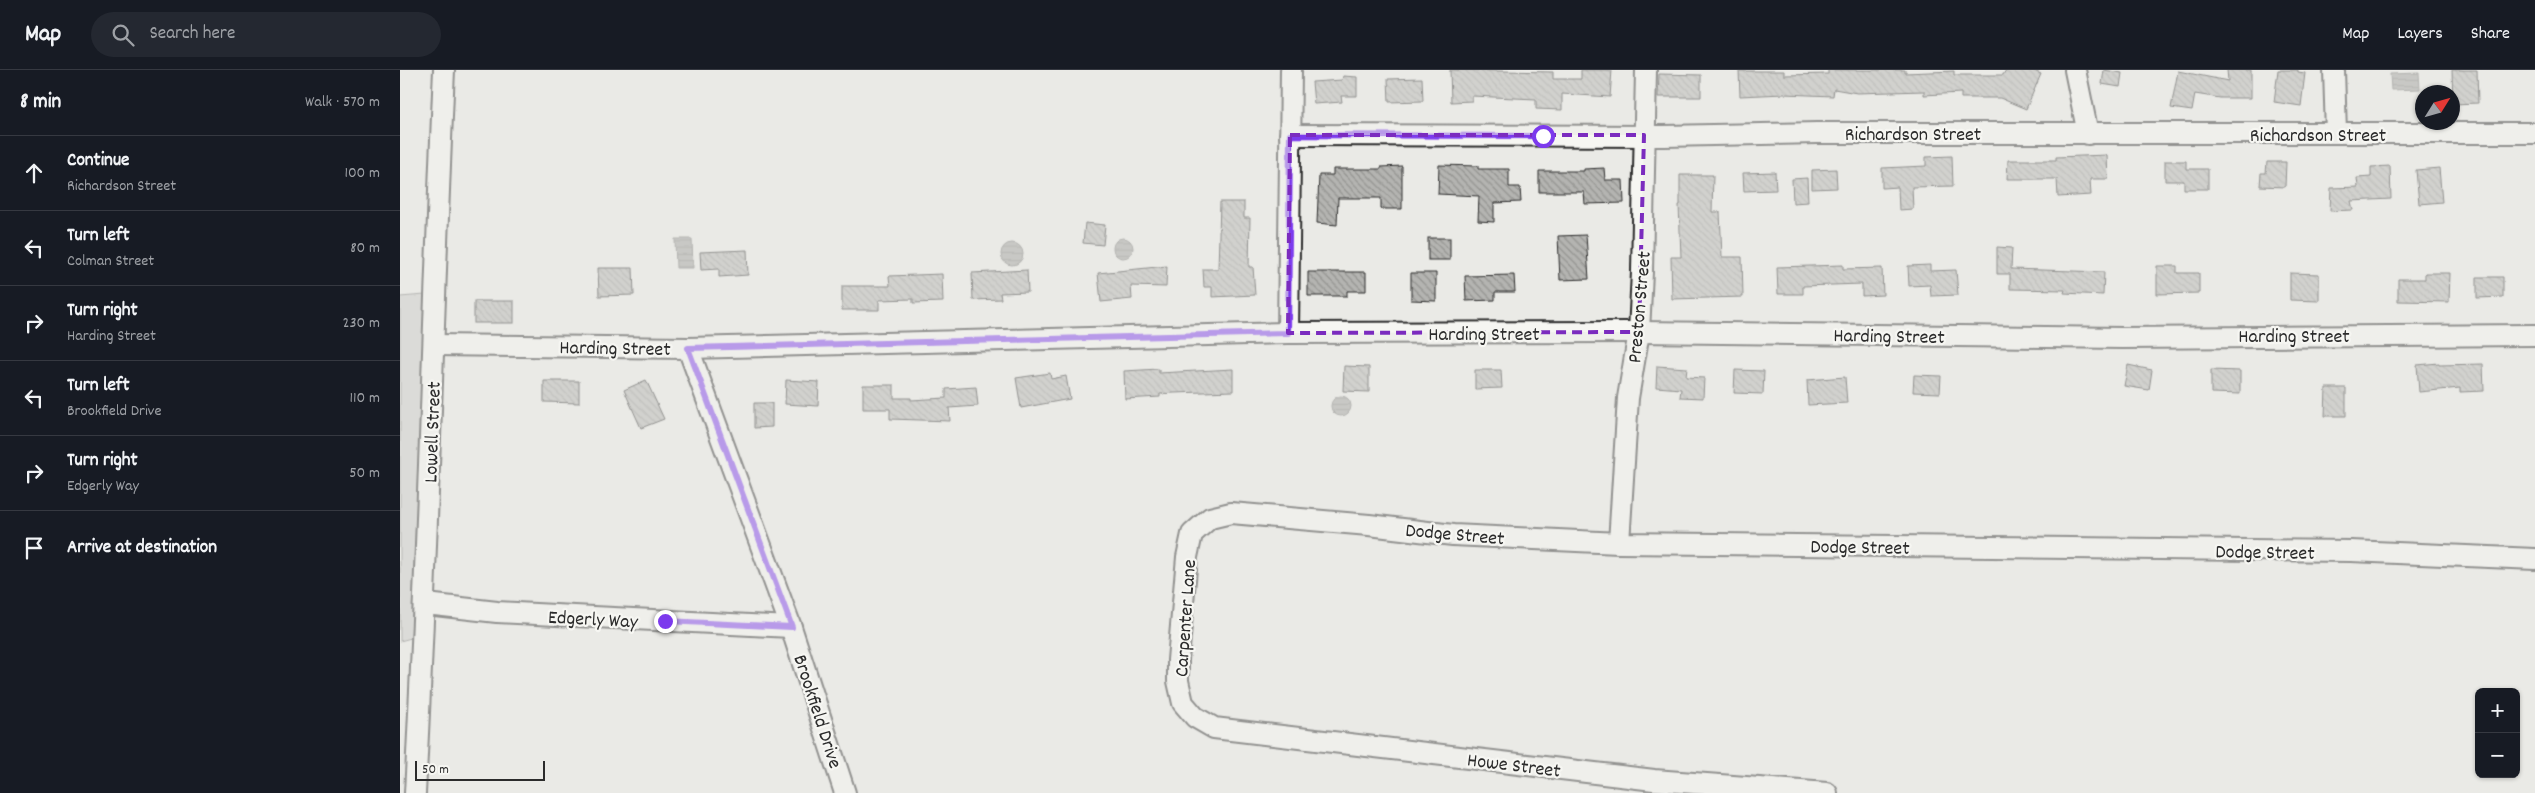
<!DOCTYPE html>
<html lang="en">
<head>
<meta charset="utf-8">
<style>
	:root { --surface:#171b24; --page:#242831; --text:#f1f3f6; --muted:#9ea1a6; --line:#363941 }
	body { margin:0; font-family:Dekko,sans-serif; background:var(--page); color:var(--text) }
	.controls { position:absolute; right:15px; bottom:15px; display:grid; overflow:hidden; border-radius:8px; box-shadow:0 1px 4px #0004 }
	.controls button { width:45px; height:45px; display:grid; place-items:center; padding:0; border:0; border-bottom:1px solid var(--line); background:var(--surface); color:var(--text); font:25px sans-serif }
	.compass { position:absolute; left:2015px; top:15px; width:45px; height:45px; border-radius:50%; background:var(--surface); box-shadow:0 1px 4px #0004; rotate:53deg }
	.scale { position:absolute; left:15px; bottom:12px; width:130px; box-sizing:border-box; padding-left:5px; border:2px solid #2b2b2b; border-top:0; font-size:14px; line-height:18px; white-space:nowrap; color:#2b2b2b; -webkit-text-stroke:4px #f6f6f2; paint-order:stroke }
	.stop { position:absolute; width:15px; height:15px; margin:-11px; border:4px solid #7c3aed; border-radius:50%; background:#fff }
	.stop.end { background:#7c3aed; border-color:#fff; box-shadow:0 1px 5px #0008 }
	.list { margin:0; padding:0; list-style:none }
	h2 { display:flex; justify-content:space-between; align-items:center; height:65px; margin:0; padding:0 20px; font-size:21px }
	h2 small { font-size:16px; font-weight:400; color:var(--muted) }
	.list li { display:grid; grid-template-columns:32px 1fr auto; gap:15px; align-items:center; box-sizing:border-box; height:75px; padding:0 20px; border-top:1px solid var(--line) }
	.list b { display:block; font-size:19px; white-space:nowrap }
	.list p { margin:0; font-size:16px; white-space:nowrap; color:var(--muted) }
	.list em { font-size:16px; font-style:normal; color:var(--muted) }
	.icon { flex:none; width:28px; height:28px; fill:none; stroke:currentColor; stroke-width:2; stroke-linecap:round; stroke-linejoin:round }
	.map { position:relative; flex:none; width:2135px; height:723px; overflow:hidden }
	header { display:flex; align-items:center; gap:30px; box-sizing:border-box; height:70px; padding:0 25px; background:var(--surface); border-bottom:1px solid var(--line) }
	header strong { font-size:24px }
	nav { display:flex; gap:28px; margin-inline-start:auto; font-size:18px }
	.search { width:350px; height:45px; background:var(--page); display:flex; align-items:center; gap:12px; box-sizing:border-box; padding:0 18px; border-radius:28px; color:var(--muted); font-size:19px }
	main { display:flex }
	aside { flex:1; background:var(--surface) }
	.map>svg:first-child { display:block }
	.garden { fill:#cacac7; stroke:#7a7a79 }
	.water { fill:url(#water-rules); stroke:#727270 }
	.building { fill:url(#building-back-hatch); stroke:#2b2b2b }
	.lines { fill:none; stroke-linecap:round; stroke-linejoin:round }
	.minor-casing { stroke:#2b2b2b; stroke-width:24 }
	.minor { stroke:#f6f6f2; stroke-width:20 }
	.route { stroke:#7c3aed; stroke-width:6 }
	.marked { fill:none; stroke:#7b2cbf; stroke-width:4; stroke-dasharray:10 6; stroke-linejoin:round }
	.labels { text-anchor:middle; stroke-width:4.5; stroke-linejoin:round; paint-order:stroke }
	.street-label { font-size:20px; fill:#2b2b2b; stroke:#f6f6f2 }
</style>
</head>
<body>
<header>
<strong>Map</strong>
<div class="search"><svg class="icon" aria-label="search" viewBox="0 0 24 24"><circle cx="10" cy="10" r="6"/><path d="M15 15l6 6"/></svg>Search here</div>
<nav><a>Map</a><a>Layers</a><a>Share</a></nav>
</header>
<main>
<aside>
<h2>8 min<small>Walk · 570 m</small></h2>
<ul class="list">
<li><svg class="icon" aria-label="ahead" viewBox="0 0 24 24"><path d="M12 20V5M6 11l6-6 6 6"/></svg><div><b>Continue</b><p>Richardson Street</p></div><em>100 m</em></li>
<li><svg class="icon" aria-label="left" viewBox="0 0 24 24"><path d="M17 20v-9H6M10 6l-5 5 5 5"/></svg><div><b>Turn left</b><p>Colman Street</p></div><em>80 m</em></li>
<li><svg class="icon" aria-label="right" viewBox="0 0 24 24"><path d="M7 20v-9h11M14 6l5 5-5 5"/></svg><div><b>Turn right</b><p>Harding Street</p></div><em>230 m</em></li>
<li><svg class="icon" aria-label="left" viewBox="0 0 24 24"><path d="M17 20v-9H6M10 6l-5 5 5 5"/></svg><div><b>Turn left</b><p>Brookfield Drive</p></div><em>110 m</em></li>
<li><svg class="icon" aria-label="right" viewBox="0 0 24 24"><path d="M7 20v-9h11M14 6l5 5-5 5"/></svg><div><b>Turn right</b><p>Edgerly Way</p></div><em>50 m</em></li>
<li><svg class="icon" aria-label="arrive" viewBox="0 0 24 24"><path d="M6 21V4h12l-3 4 3 4H6"/></svg><div><b>Arrive at destination</b></div></li>
</ul>
</aside>
<div class="map">
<svg width="2135" height="723" viewBox="0 0 2135 723">
	<defs>
		<pattern id="water-rules" width="6" height="5" patternUnits="userSpaceOnUse" patternTransform="scale(1.25)"><rect width="6" height="5" fill="#a1a19e"/><path d="M0 2.5h6" fill="none" stroke="#838381"/></pattern>
		<pattern id="building-back-hatch" width="6" height="6" patternUnits="userSpaceOnUse" patternTransform="scale(1.25)"><rect width="6" height="6" fill="#b4b4b1"/><path d="M-1 5l2 2M0 0l6 6M5-1l2 2" fill="none" stroke="#939390"/></pattern>
	</defs>
	<rect width="100%" height="100%" fill="#eaeae6"/>
	<filter id="ink" filterUnits="userSpaceOnUse"><feTurbulence type="fractalNoise" baseFrequency=".02" numOctaves="2"/><feDisplacementMap in="SourceGraphic" scale="10" xChannelSelector="R" yChannelSelector="G"/><feConvolveMatrix kernelMatrix="1 2 1 2 8 2 1 2 1" color-interpolation-filters="sRGB"/></filter>
	<g filter="url(#ink)">
		<path class="garden" d="M 25,225 L 11,568 L 0,571 L 0,227 Z"/>
		<g class="water">
			<path d="M 2019,3 L 2020,19 L 1991,20 L 1990,4 Z"/>
			<circle cx="723" cy="178" r="10"/>
			<path d="M 275,169 L 292,169 L 293,198 L 276,198 Z"/>
			<circle cx="612" cy="184" r="11"/>
			<circle cx="941" cy="336" r="10"/>
		</g>
		<g class="building">
			<path d="M 1050,0 L 1153,2 L 1153,9 L 1181,9 L 1181,0 L 1212,0 L 1210,27 L 1162,24 L 1162,40 L 1136,39 L 1136,29 L 1072,26 L 1072,31 L 1051,32 Z"/>
			<path d="M 1428,0 L 1505,0 L 1505,3 L 1554,1 L 1554,5 L 1603,5 L 1606,0 L 1632,0 L 1641,4 L 1626,39 L 1600,28 L 1561,28 L 1561,23 L 1524,25 L 1524,21 L 1457,23 L 1434,19 L 1433,26 L 1384,24 L 1340,26 L 1339,1 L 1384,1 L 1384,5 L 1428,4 Z"/>
			<path d="M 1704,0 L 1722,3 L 1720,17 L 1702,14 Z"/>
			<path d="M 1827,0 L 1851,0 L 1851,28 L 1820,28 L 1795,24 L 1792,41 L 1771,38 L 1778,1 L 1828,11 Z"/>
			<path d="M 1878,0 L 1898,0 L 1898,2 L 1905,3 L 1901,36 L 1874,32 Z"/>
			<path d="M 2052,0 L 2077,0 L 2078,33 L 2053,34 Z"/>
			<path d="M 1259,4 L 1301,5 L 1301,27 L 1258,27 Z"/>
			<path d="M 943,6 L 957,7 L 957,26 L 941,26 L 942,32 L 914,34 L 912,12 L 942,10 Z"/>
			<path d="M 1022,8 L 1023,31 L 989,32 L 988,9 Z"/>
			<path d="M 1707,85 L 1708,109 L 1690,109 L 1691,125 L 1658,127 L 1657,109 L 1607,109 L 1608,90 L 1656,90 L 1656,87 Z"/>
			<path d="M 1552,86 L 1553,116 L 1512,117 L 1513,139 L 1499,140 L 1498,117 L 1482,118 L 1482,98 L 1526,96 L 1526,87 Z"/>
			<path d="M 1765,91 L 1786,91 L 1786,99 L 1808,99 L 1808,119 L 1784,119 L 1784,111 L 1765,111 Z"/>
			<path d="M 1867,92 L 1886,92 L 1885,117 L 1860,116 L 1861,103 L 1866,103 Z"/>
			<path d="M 1039,95 L 1078,96 L 1078,99 L 1109,99 L 1109,117 L 1120,117 L 1121,132 L 1094,133 L 1094,152 L 1078,151 L 1079,126 L 1038,124 Z"/>
			<path d="M 1002,96 L 1002,139 L 981,139 L 981,128 L 938,128 L 937,155 L 917,153 L 919,105 L 933,105 L 933,99 L 981,99 L 981,97 Z"/>
			<path d="M 1990,96 L 1991,129 L 1951,131 L 1953,140 L 1930,141 L 1931,118 L 1958,117 L 1957,108 L 1971,107 L 1971,97 Z"/>
			<path d="M 1204,98 L 1205,110 L 1223,110 L 1224,133 L 1185,134 L 1184,122 L 1139,122 L 1139,101 L 1184,101 L 1184,99 Z"/>
			<path d="M 2039,98 L 2042,132 L 2019,134 L 2016,100 Z"/>
			<path d="M 1436,99 L 1437,118 L 1412,119 L 1412,100 Z"/>
			<path d="M 1375,102 L 1376,120 L 1344,121 L 1343,103 Z"/>
			<path d="M 1280,105 L 1313,105 L 1312,142 L 1320,142 L 1322,187 L 1342,187 L 1343,227 L 1272,229 L 1271,187 L 1281,187 L 1279,135 L 1280,135 Z"/>
			<path d="M 1407,108 L 1408,132 L 1393,133 L 1392,109 Z"/>
			<path d="M 820,132 L 844,132 L 844,148 L 850,148 L 849,197 L 853,197 L 855,225 L 812,227 L 812,217 L 804,217 L 803,199 L 818,199 Z"/>
			<path d="M 685,153 L 705,155 L 703,175 L 683,173 Z"/>
			<path d="M 1186,165 L 1189,209 L 1160,210 L 1158,166 Z"/>
			<rect x="1028" y="168" width="22" height="22"/>
			<path d="M 1597,177 L 1612,178 L 1611,199 L 1704,202 L 1703,225 L 1664,223 L 1665,220 L 1610,219 L 1610,204 L 1597,204 Z"/>
			<path d="M 347,180 L 348,205 L 319,207 L 319,199 L 301,200 L 300,182 Z"/>
			<path d="M 1443,195 L 1443,199 L 1482,198 L 1483,225 L 1462,226 L 1462,214 L 1403,216 L 1403,224 L 1378,224 L 1377,197 Z"/>
			<path d="M 1530,195 L 1530,201 L 1556,200 L 1558,225 L 1531,226 L 1530,215 L 1509,216 L 1508,196 Z"/>
			<path d="M 767,196 L 766,217 L 731,216 L 732,229 L 701,232 L 698,203 Z"/>
			<path d="M 1757,196 L 1777,196 L 1777,203 L 1799,203 L 1799,223 L 1757,224 Z"/>
			<path d="M 198,198 L 233,198 L 234,225 L 199,226 Z"/>
			<path d="M 627,200 L 628,222 L 600,223 L 601,229 L 573,230 L 572,203 Z"/>
			<path d="M 908,202 L 966,202 L 966,221 L 947,221 L 947,226 L 908,226 Z"/>
			<path d="M 1011,203 L 1036,203 L 1036,231 L 1011,230 Z"/>
			<path d="M 1890,203 L 1919,204 L 1919,231 L 1890,230 Z"/>
			<path d="M 2025,203 L 2050,203 L 2049,232 L 1998,231 L 1998,209 L 2025,209 Z"/>
			<path d="M 542,204 L 543,232 L 513,233 L 513,229 L 479,230 L 479,240 L 442,240 L 442,216 L 490,216 L 489,206 Z"/>
			<path d="M 1114,205 L 1115,222 L 1095,222 L 1095,230 L 1066,231 L 1065,206 Z"/>
			<path d="M 2077,207 L 2103,207 L 2103,227 L 2077,228 Z"/>
			<rect x="74" y="231" width="40" height="22"/>
			<path d="M 2039,293 L 2039,295 L 2083,294 L 2084,321 L 2060,322 L 2060,318 L 2019,322 L 2017,295 Z"/>
			<path d="M 1728,295 L 1752,300 L 1749,320 L 1724,316 Z"/>
			<path d="M 944,296 L 969,297 L 969,322 L 943,321 Z"/>
			<path d="M 1257,296 L 1287,298 L 1286,307 L 1304,308 L 1303,328 L 1280,327 L 1281,319 L 1256,317 Z"/>
			<path d="M 759,299 L 759,303 L 833,299 L 833,321 L 774,323 L 760,324 L 760,327 L 725,329 L 724,301 Z"/>
			<path d="M 1075,300 L 1101,300 L 1102,318 L 1075,319 Z"/>
			<path d="M 1335,300 L 1364,301 L 1363,324 L 1334,323 Z"/>
			<path d="M 1811,300 L 1840,301 L 1840,324 L 1811,323 Z"/>
			<path d="M 650,303 L 651,309 L 666,306 L 670,329 L 621,338 L 616,308 Z"/>
			<path d="M 1514,305 L 1541,306 L 1540,323 L 1513,322 Z"/>
			<path d="M 1445,307 L 1447,333 L 1408,335 L 1407,310 Z"/>
			<path d="M 246,310 L 264,349 L 241,358 L 224,320 Z"/>
			<path d="M 386,310 L 419,312 L 418,336 L 385,334 Z"/>
			<path d="M 144,311 L 179,311 L 179,333 L 144,332 Z"/>
			<path d="M 463,315 L 494,315 L 494,328 L 511,328 L 511,330 L 546,328 L 546,319 L 576,317 L 578,336 L 549,338 L 550,351 L 490,349 L 490,339 L 463,339 Z"/>
			<path d="M 1926,318 L 1946,318 L 1946,346 L 1925,346 Z"/>
			<path d="M 354,333 L 372,333 L 372,357 L 354,358 Z"/>
		</g>
		<g class="lines">
			<defs>
				<g id="minor">
					<path d="M 1675,0 L 1688,64"/>
					<path d="M 1934,0 L 1936,63"/>
					<path d="M 890,65 L 1264,66 L 1417,63 L 2135,63"/>
					<path d="M 888,263 L 891,0"/>
					<path d="M 34,275 L 288,278 L 888,263 L 1239,262 L 1722,268 L 2135,265"/>
					<path d="M 288,278 L 391,557 L 445,723"/>
					<path d="M 1219,473 L 1228,328 L 1239,262 L 1242,202 L 1246,0"/>
					<path d="M 26,534 L 97,542 L 391,557"/>
					<path d="M 15,723 C 28,482 33,241 44,0"/>
					<path d="M 1427,723 L 1254,710 L 814,658 L 795,647 L 783,633 L 778,611 L 778,590 L 787,487 L 792,464 L 810,448 L 831,443 L 969,455 L 1053,465 L 1219,473 L 1951,481 L 2135,489"/>
				</g>
			</defs>
			<use href="#minor" class="minor-casing"/>
			<use href="#minor" class="minor"/>
		</g>
	</g>
	<g class="lines" filter="url(#ink)">
		<path class="route" d="M 265,551 L 392,557 L 288,278 L 888,263 L 890,65 L 1143,66"/>
	</g>
	<path d="M0 0H2135V723H0ZM 890,65 L 1244,65 L 1239,262 L 888,263 Z" fill="#eaeae6" fill-opacity=".55" fill-rule="evenodd"/>
	<path class="marked" d="M 890,65 L 1244,65 L 1239,262 L 888,263 Z"/>
	<g class="labels">
		<g class="street-label">
			<text x="1513" y="70">Richardson Street</text>
			<text x="1918" y="71">Richardson Street</text>
			<text transform="translate(1238 237) rotate(-85)" y="7">Preston Street</text>
			<text x="1084" y="270">Harding Street</text>
			<text transform="translate(1489 265) rotate(1)" y="7">Harding Street</text>
			<text x="1894" y="272">Harding Street</text>
			<text transform="translate(215 277) rotate(1)" y="7">Harding Street</text>
			<text transform="translate(31 362) rotate(-88)" y="7">Lowell Street</text>
			<text transform="translate(1055 463) rotate(5)" y="7">Dodge Street</text>
			<text transform="translate(1460 476) rotate(1)" y="7">Dodge Street</text>
			<text transform="translate(1865 481) rotate(1)" y="7">Dodge Street</text>
			<text transform="translate(193 548) rotate(3)" y="7">Edgerly Way</text>
			<text transform="translate(784 548) rotate(-86)" y="7">Carpenter Lane</text>
			<text transform="translate(419 641) rotate(72)" y="7">Brookfield Drive</text>
			<text transform="translate(1114 694) rotate(7)" y="7">Howe Street</text>
		</g>
	</g>
</svg>
<div class="controls">
<button>+</button>
<button>−</button>
</div>
<svg class="compass" viewBox="-18 -18 36 36"><path d="M0-13l5 13h-10z" fill="#e53935"/><path d="M0 13l5-13h-10z" fill="#9ea1a6"/></svg>
<div class="scale">50 m</div>
<div class="stop" style="left:1143px;top:66px"></div>
<div class="stop end" style="left:265px;top:551px"></div>
</div>
</main>
</body>
</html>
